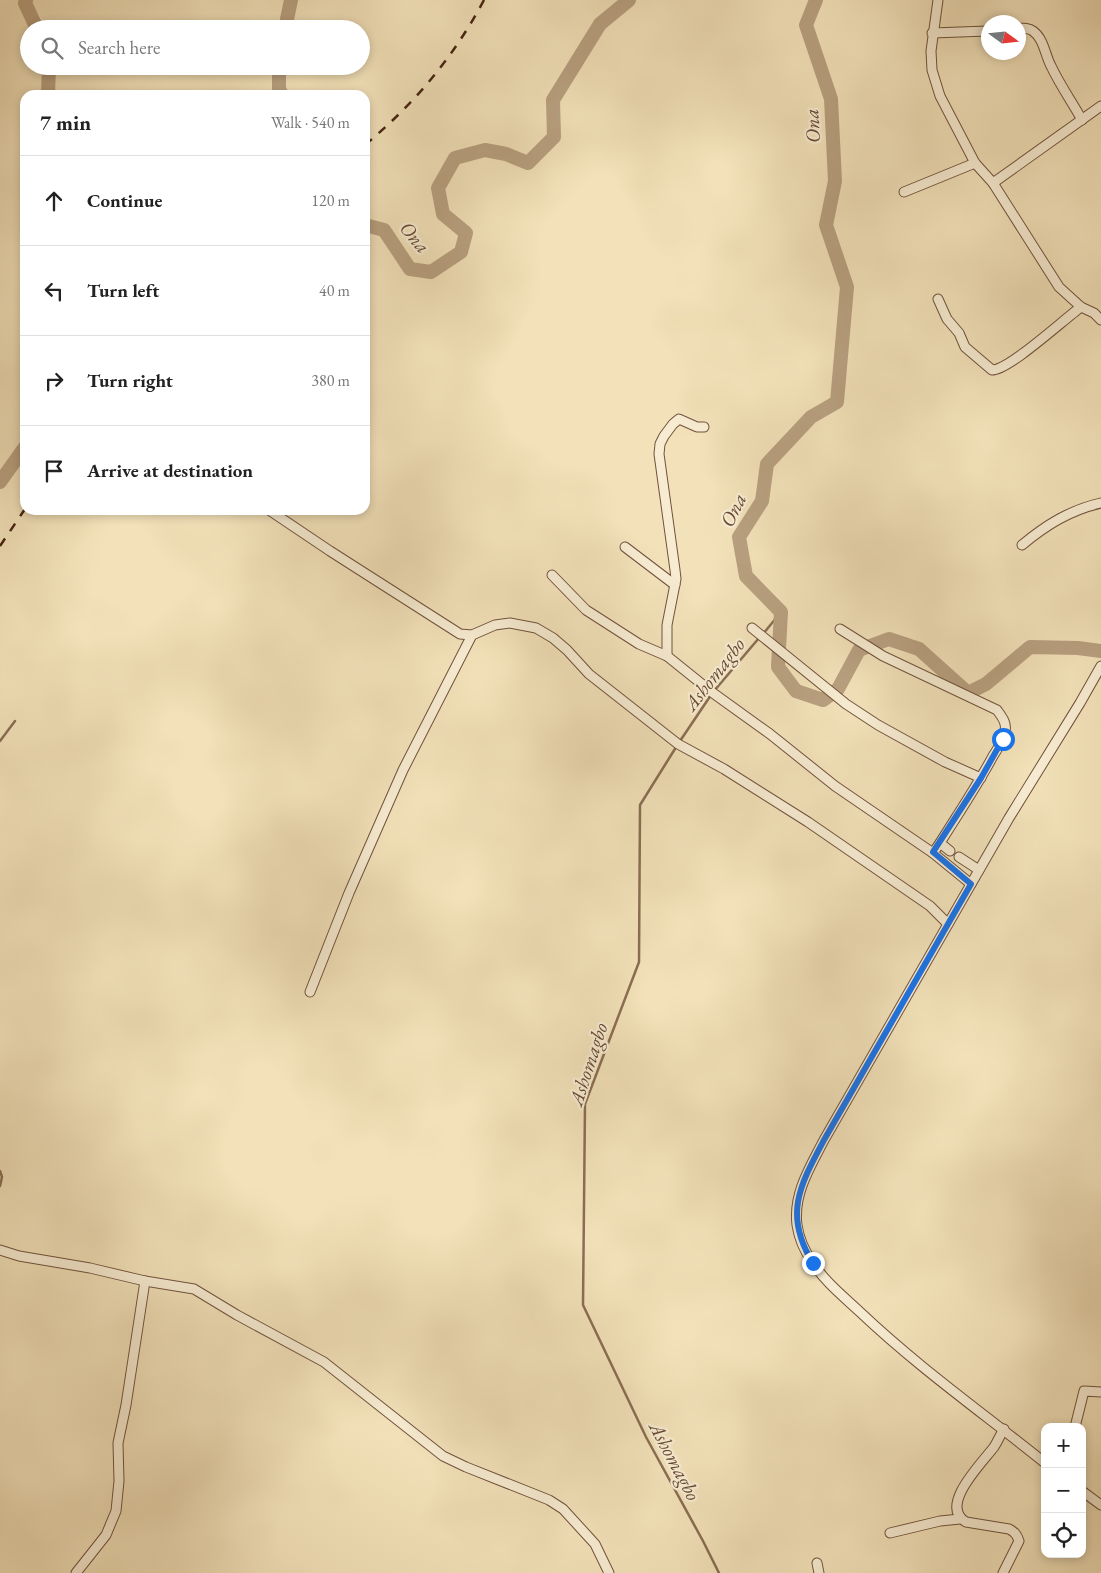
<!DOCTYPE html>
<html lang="en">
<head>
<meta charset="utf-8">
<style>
	:root { --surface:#fff; --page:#f2f2f2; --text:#222; --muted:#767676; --line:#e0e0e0 }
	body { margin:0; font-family:"EB Garamond",serif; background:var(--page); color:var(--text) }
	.controls { position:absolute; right:15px; bottom:15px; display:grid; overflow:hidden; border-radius:10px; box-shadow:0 2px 8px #0003 }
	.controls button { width:45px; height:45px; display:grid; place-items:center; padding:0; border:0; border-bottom:1px solid var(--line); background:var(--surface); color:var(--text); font:25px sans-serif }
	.compass { position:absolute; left:981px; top:15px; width:45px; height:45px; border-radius:50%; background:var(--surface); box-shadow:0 2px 8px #0003; rotate:105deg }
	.stop { position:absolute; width:15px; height:15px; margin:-11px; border:4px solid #1a73e8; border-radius:50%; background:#fff }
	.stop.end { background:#1a73e8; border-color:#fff; box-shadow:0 1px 5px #0008 }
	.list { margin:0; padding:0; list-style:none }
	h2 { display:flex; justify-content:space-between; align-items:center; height:65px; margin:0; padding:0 20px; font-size:21px }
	h2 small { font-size:16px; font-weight:400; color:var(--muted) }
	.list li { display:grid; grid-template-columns:32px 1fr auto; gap:15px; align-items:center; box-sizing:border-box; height:90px; padding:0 20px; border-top:1px solid var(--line) }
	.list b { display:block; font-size:19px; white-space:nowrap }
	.list em { font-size:16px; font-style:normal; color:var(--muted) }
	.icon { flex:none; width:28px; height:28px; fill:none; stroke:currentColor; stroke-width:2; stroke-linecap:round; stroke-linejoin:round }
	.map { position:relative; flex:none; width:1101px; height:1573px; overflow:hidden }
	.search { position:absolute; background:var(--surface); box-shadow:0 2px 8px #0003; left:20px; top:20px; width:350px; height:55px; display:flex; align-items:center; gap:12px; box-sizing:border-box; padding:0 18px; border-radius:28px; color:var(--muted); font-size:19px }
	.panel { position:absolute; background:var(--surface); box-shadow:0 2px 8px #0003; left:20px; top:90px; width:350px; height:425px; border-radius:15px }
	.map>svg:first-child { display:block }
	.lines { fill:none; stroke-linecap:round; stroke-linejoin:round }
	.stream { stroke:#8a6e54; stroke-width:2.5 }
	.river { stroke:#b8a080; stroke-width:14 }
	.minor-casing { stroke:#71523c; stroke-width:11 }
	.minor { stroke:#f7ecd2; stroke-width:9 }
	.rail { stroke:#462312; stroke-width:2.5; stroke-dasharray:9 9; stroke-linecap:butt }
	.route { stroke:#1a73e8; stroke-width:6 }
	.labels { text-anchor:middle; stroke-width:4.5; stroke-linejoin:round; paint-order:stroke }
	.water-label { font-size:20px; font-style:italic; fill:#684833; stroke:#f7ecd2 }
</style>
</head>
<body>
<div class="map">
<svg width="1101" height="1573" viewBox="0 0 1101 1573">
	<rect width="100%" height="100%" fill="#f2e1b9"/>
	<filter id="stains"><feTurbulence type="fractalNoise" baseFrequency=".004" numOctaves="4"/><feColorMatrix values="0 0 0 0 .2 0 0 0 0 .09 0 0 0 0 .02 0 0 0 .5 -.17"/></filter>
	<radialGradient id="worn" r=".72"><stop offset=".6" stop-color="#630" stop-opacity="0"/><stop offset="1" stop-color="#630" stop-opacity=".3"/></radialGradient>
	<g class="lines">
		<g class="stream">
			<path d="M 763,634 L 781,612"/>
			<path d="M 714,691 L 759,638"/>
			<path d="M 711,695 L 678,744 L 640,805 L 639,962 L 585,1104 L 583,1305 L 646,1437 L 703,1541 L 719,1573"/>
			<path d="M 0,741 L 15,721"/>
			<path d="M 0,1171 L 2,1177 L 0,1186"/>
		</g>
		<g class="river">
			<path d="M 26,0 L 25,3 L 37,29"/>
			<path d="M 816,0 L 806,25 L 831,99 L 835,181 L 826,225 L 847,287 L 837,402 L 811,417 L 767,464 L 762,501 L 739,537 L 746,576 L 781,612 L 778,667 L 796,691 L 823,700 L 838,689 L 859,650 L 889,639 L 919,649 L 968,693 L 986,684 L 1030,647 L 1078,648 L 1101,651"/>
			<path d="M 285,29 L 291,0"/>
			<path d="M 279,66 L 279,89 L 282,95"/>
			<path d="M 48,95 L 49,66"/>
			<path d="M 365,225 L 384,230 L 410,269 L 431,272 L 461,252 L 466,233 L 443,214 L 438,188 L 455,158 L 485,150 L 506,154 L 528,163 L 554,137 L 553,100 L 600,24 L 629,0"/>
			<path d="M 0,482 L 25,447"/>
		</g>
		<defs>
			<g id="minor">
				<path d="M 938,0 L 931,51 L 932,70 L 940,96 L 975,163 L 993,183 L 1059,287 L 1081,307 L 1094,313 L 1101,320"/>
				<path d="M 1018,28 C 1024,28 1029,28 1033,31 C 1044,39 1045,55 1051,66 C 1060,85 1072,102 1082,120"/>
				<path d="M 932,33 L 988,31"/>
				<path d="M 993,183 L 1101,106"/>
				<path d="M 904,192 L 975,163"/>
				<path d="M 938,299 L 947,319 L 959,333 L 965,347 L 992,370 C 1009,370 1063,320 1081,307"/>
				<path d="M 269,510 L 330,551 L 460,634 L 472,635 L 495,625 L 510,623 L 536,628 L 553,638 L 567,650 L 589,674 L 678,744 L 724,769 L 808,822 L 930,906 L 948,924"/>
				<path d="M 1022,545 C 1046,525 1070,510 1101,503"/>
				<path d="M 625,547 L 675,585"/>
				<path d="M 552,575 L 586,610 L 639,644 L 667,656 L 713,693 L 770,734 L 835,786 L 933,853 L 940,843 L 950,851"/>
				<path d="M 752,628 L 846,704 L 878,725 L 945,762 L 981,778"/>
				<path d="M 840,629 L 883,656 L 997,710 C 1002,717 1007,723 1005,731 C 1004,740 998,748 993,756 C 977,786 958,814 940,843"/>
				<path d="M 667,656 L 667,625 L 676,579 L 675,570 L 659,454 L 660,444 L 664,436 L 673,424 L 679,419 L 697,427 L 704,427"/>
				<path d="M 933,853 L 971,884"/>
				<path d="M 959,857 L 979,870"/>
				<path d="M 310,992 L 349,893 L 403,770 L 472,635"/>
				<path d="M 0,1250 L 19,1256 L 90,1268 L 145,1281 L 194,1289 L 237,1315 L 324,1362 L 443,1456 L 466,1467 L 549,1500 L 563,1509 L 595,1544 L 609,1573"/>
				<path d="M 1075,1427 L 1084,1391 L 1101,1392"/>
				<path d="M 1045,1463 C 983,1413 918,1367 860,1312 C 844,1297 825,1282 813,1263 C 805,1252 799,1239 797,1225 C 793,1194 810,1167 824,1140 L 1009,818 L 1080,703 L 1101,666"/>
				<path d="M 1082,1491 L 1101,1505"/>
				<path d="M 890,1533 L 940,1521 L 960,1519"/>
				<path d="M 817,1563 L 819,1573"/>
				<path d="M 76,1573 L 106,1535 L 116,1511 L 119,1481 L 118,1443 L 126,1405 L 145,1281"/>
				<path d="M 1003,1573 L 1019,1541 C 1017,1535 1015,1532 1009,1529 L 966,1522 C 938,1506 982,1463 994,1447 C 998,1441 1000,1435 1004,1429"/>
			</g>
		</defs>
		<use href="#minor" class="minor-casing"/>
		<use href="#minor" class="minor"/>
		<g class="rail">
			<path d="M 365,145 C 415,103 453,58 484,0"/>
			<path d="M 0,546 L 25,509"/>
		</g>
	</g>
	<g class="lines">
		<path class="route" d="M 813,1263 C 783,1215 800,1185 824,1140 L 971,884 L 933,852 L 981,778 L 1003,739"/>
	</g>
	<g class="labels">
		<g class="water-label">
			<text transform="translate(812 126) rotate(-93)" y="7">Ona</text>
			<text transform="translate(415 237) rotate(50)" y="7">Ona</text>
			<text transform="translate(733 510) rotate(-64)" y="7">Ona</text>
			<text transform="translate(714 674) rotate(-52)" y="7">Ashomagbo</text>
			<text transform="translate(588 1064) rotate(-72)" y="7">Ashomagbo</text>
			<text transform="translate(675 1461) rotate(62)" y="7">Ashomagbo</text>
		</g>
	</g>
	<rect width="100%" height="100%" filter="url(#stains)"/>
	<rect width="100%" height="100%" fill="url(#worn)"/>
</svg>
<div class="controls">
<button>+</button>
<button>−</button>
<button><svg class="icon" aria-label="locate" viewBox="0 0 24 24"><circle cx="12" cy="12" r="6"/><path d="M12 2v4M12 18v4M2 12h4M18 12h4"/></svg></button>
</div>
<svg class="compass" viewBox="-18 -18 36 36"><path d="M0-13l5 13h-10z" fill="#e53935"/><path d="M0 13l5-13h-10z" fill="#767676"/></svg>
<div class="stop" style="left:1003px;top:739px"></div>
<div class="stop end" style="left:813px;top:1263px"></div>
<div class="search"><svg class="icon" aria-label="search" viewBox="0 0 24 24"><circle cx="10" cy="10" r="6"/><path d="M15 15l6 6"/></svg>Search here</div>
<section class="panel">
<h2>7 min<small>Walk · 540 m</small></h2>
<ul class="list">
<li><svg class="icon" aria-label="ahead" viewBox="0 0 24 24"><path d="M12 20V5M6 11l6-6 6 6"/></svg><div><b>Continue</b></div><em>120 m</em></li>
<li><svg class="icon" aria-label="left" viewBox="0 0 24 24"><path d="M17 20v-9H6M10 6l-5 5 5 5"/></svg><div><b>Turn left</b></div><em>40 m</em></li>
<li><svg class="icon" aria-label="right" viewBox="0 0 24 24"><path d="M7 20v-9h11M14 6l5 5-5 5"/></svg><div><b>Turn right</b></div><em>380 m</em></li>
<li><svg class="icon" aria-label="arrive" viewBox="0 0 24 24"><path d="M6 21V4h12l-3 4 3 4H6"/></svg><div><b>Arrive at destination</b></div></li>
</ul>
</section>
</div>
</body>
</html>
